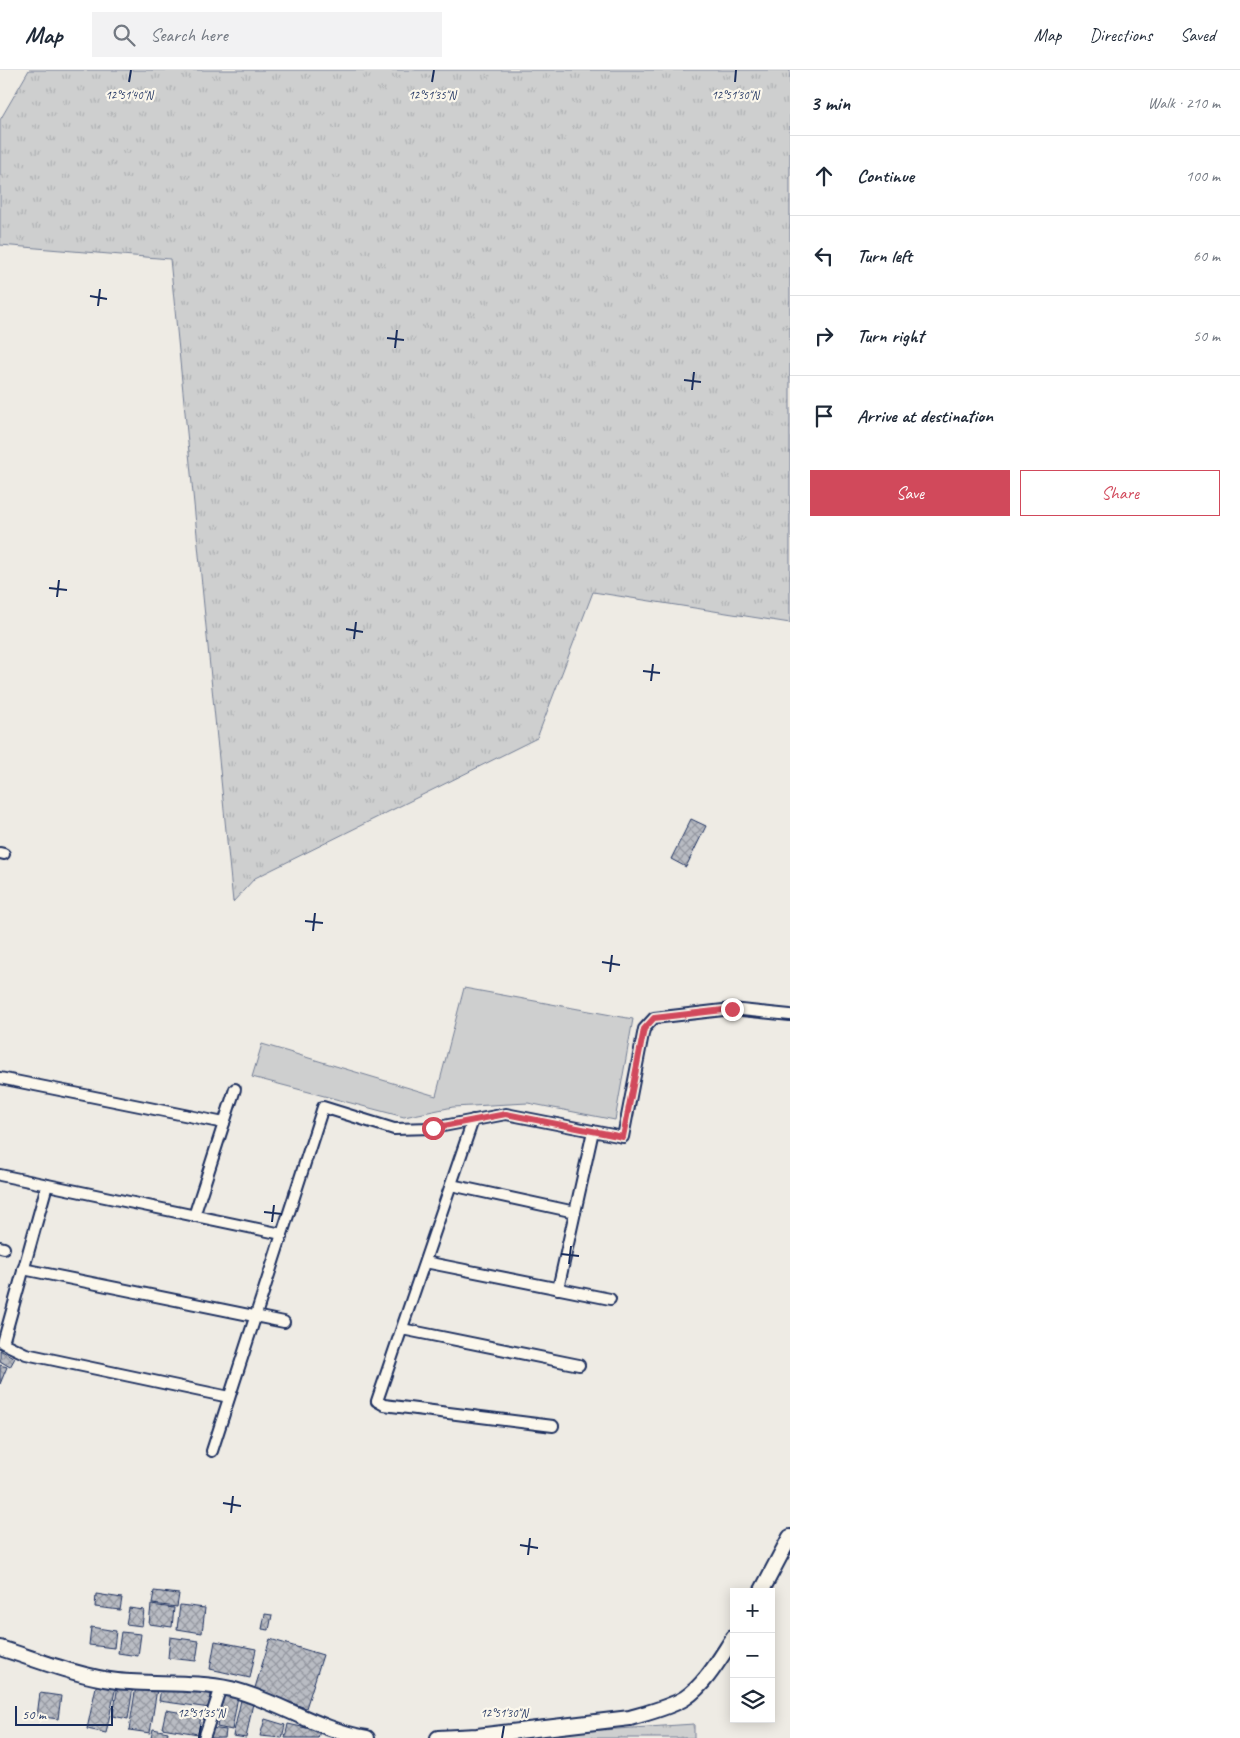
<!DOCTYPE html>
<html lang="en">
<head>
<meta charset="utf-8">
<style>
	:root { --surface:#fff; --page:#f2f2f3; --text:#1f2937; --muted:#747a83; --line:#e0e1e3; --accent:#d1495b }
	body { margin:0; font-family:Caveat,sans-serif; background:var(--page); color:var(--text) }
	.controls { position:absolute; right:15px; bottom:15px; display:grid; overflow:hidden; border-radius:0px; box-shadow:0 2px 12px #0003 }
	.controls button { width:45px; height:45px; display:grid; place-items:center; padding:0; border:0; border-bottom:1px solid var(--line); background:var(--surface); color:var(--text); font:25px sans-serif }
	.scale { position:absolute; left:15px; bottom:12px; width:98px; box-sizing:border-box; padding-left:5px; border:2px solid #1b2f5e; border-top:0; font-size:14px; line-height:18px; white-space:nowrap; color:#1b2f5e; -webkit-text-stroke:4px #fbf7ec; paint-order:stroke }
	.stop { position:absolute; width:15px; height:15px; margin:-11px; border:4px solid #d1495b; border-radius:50%; background:#fff }
	.stop.end { background:#d1495b; border-color:#fff; box-shadow:0 1px 5px #0008 }
	.list { margin:0; padding:0; list-style:none }
	h2 { display:flex; justify-content:space-between; align-items:center; height:65px; margin:0; padding:0 20px; font-size:21px }
	h2 small { font-size:16px; font-weight:400; color:var(--muted) }
	.list li { display:grid; grid-template-columns:32px 1fr auto; gap:15px; align-items:center; box-sizing:border-box; height:80px; padding:0 20px; border-top:1px solid var(--line) }
	.list b { display:block; font-size:19px; white-space:nowrap }
	.list em { font-size:16px; font-style:normal; color:var(--muted) }
	.actions { display:flex; gap:10px; padding:15px 20px }
	.actions a { flex:1; padding:11px 0; border:1px solid var(--accent); border-radius:0px; text-align:center; font-size:18px; color:var(--accent) }
	.actions .main { background:var(--accent); color:#fff }
	.icon { flex:none; width:28px; height:28px; fill:none; stroke:currentColor; stroke-width:2; stroke-linecap:round; stroke-linejoin:round }
	.map { position:relative; flex:none; width:790px; height:1668px; overflow:hidden }
	header { display:flex; align-items:center; gap:30px; box-sizing:border-box; height:70px; padding:0 25px; background:var(--surface); border-bottom:1px solid var(--line) }
	header strong { font-size:24px }
	nav { display:flex; gap:28px; margin-inline-start:auto; font-size:18px }
	.search { width:350px; height:45px; background:var(--page); display:flex; align-items:center; gap:12px; box-sizing:border-box; padding:0 18px; border-radius:0px; color:var(--muted); font-size:19px }
	main { display:flex }
	aside { flex:1; background:var(--surface) }
	.map>svg:first-child { display:block }
	.grass { fill:url(#grass-tufts); stroke:#747f96 }
	.green { fill:#cecfcf; stroke:#747f96 }
	.building { fill:url(#building-cross-hatch); stroke:#1b2f5e }
	.lines { fill:none; stroke-linecap:round; stroke-linejoin:round }
	.street-casing { stroke:#1b2f5e; stroke-width:14 }
	.secondary-casing { stroke:#1b2f5e; stroke-width:18 }
	.street { stroke:#fbf7ec; stroke-width:10 }
	.secondary { stroke:#fbf7ec; stroke-width:14 }
	.route { stroke:#d1495b; stroke-width:6 }
	.ticks { fill:none; stroke:#1b2f5e; stroke-width:2 }
	.ticks-label { font-size:12px; text-anchor:middle; fill:#1b2f5e; stroke:#fbf7ec; stroke-width:4.5; stroke-linejoin:round; paint-order:stroke }
</style>
</head>
<body>
<header>
<strong>Map</strong>
<div class="search"><svg class="icon" aria-label="search" viewBox="0 0 24 24"><circle cx="10" cy="10" r="6"/><path d="M15 15l6 6"/></svg>Search here</div>
<nav><a>Map</a><a>Directions</a><a>Saved</a></nav>
</header>
<main>
<div class="map">
<svg width="790" height="1668" viewBox="0 0 790 1668">
	<defs>
		<pattern id="grass-tufts" width="24" height="20" patternUnits="userSpaceOnUse" patternTransform="scale(1.25)"><rect width="24" height="20" fill="#cecfcf"/><path d="M3 7l-1-3M5 7V3M7 7l1-3M15 17l-1-3M17 17v-4M19 17l1-3" fill="none" stroke="#b0b2b4"/></pattern>
		<pattern id="building-cross-hatch" width="8" height="8" patternUnits="userSpaceOnUse" patternTransform="scale(1.25)"><rect width="8" height="8" fill="#b9bcc3"/><path d="M0 0l8 8M0 8l8-8" fill="none" stroke="#9699a2"/></pattern>
	</defs>
	<rect width="100%" height="100%" fill="#eeebe4"/>
	<filter id="ink" filterUnits="userSpaceOnUse"><feTurbulence type="fractalNoise" baseFrequency=".02" numOctaves="2"/><feDisplacementMap in="SourceGraphic" scale="10" xChannelSelector="R" yChannelSelector="G"/><feConvolveMatrix kernelMatrix="1 2 1 2 8 2 1 2 1" color-interpolation-filters="sRGB"/></filter>
	<g filter="url(#ink)">
		<g class="grass">
			<path d="M 29,0 L 790,0 L 790,553 L 593,522 L 537,668 L 255,808 L 233,832 L 170,189 L 0,175 L 0,50 Z"/>
			<path d="M 694,1654 L 694,1668 L 480,1668 Z"/>
		</g>
		<path class="green" d="M 464,918 L 633,949 L 615,1050 L 528,1033 L 453,1037 L 404,1047 L 252,1007 L 262,974 L 436,1026 Z"/>
		<g class="building">
			<path d="M 691,749 L 706,756 L 686,797 L 671,789 Z"/>
			<path d="M 0,1280 L 15,1288 L 10,1297 L 0,1291 Z"/>
			<path d="M 0,1295 L 7,1297 L 0,1314 Z"/>
			<path d="M 154,1521 L 179,1524 L 177,1537 L 152,1534 Z"/>
			<path d="M 96,1524 L 122,1528 L 120,1540 L 95,1537 Z"/>
			<path d="M 151,1535 L 174,1538 L 172,1557 L 149,1554 Z"/>
			<path d="M 180,1535 L 205,1538 L 202,1563 L 177,1559 Z"/>
			<path d="M 129,1538 L 144,1540 L 142,1556 L 126,1554 Z"/>
			<path d="M 265,1544 L 272,1545 L 269,1560 L 262,1559 Z"/>
			<path d="M 91,1557 L 116,1561 L 114,1578 L 89,1575 Z"/>
			<path d="M 121,1562 L 141,1564 L 138,1586 L 118,1583 Z"/>
			<path d="M 170,1567 L 199,1571 L 196,1591 L 168,1588 Z"/>
			<path d="M 270,1569 L 323,1585 L 306,1638 L 254,1621 Z"/>
			<path d="M 215,1571 L 256,1579 L 250,1608 L 210,1599 Z"/>
			<path d="M 97,1612 L 116,1616 L 106,1663 L 87,1659 Z"/>
			<path d="M 118,1615 L 133,1617 L 128,1649 L 113,1646 Z"/>
			<path d="M 136,1616 L 157,1619 L 150,1663 L 129,1660 Z"/>
			<path d="M 161,1618 L 211,1624 L 210,1638 L 159,1631 Z"/>
			<path d="M 40,1623 L 61,1626 L 58,1649 L 37,1646 Z"/>
			<path d="M 223,1623 L 238,1626 L 232,1660 L 217,1657 Z"/>
			<path d="M 241,1630 L 253,1633 L 246,1668 L 233,1666 Z"/>
			<path d="M 166,1640 L 201,1646 L 198,1664 L 162,1658 Z"/>
			<path d="M 265,1649 L 285,1655 L 282,1668 L 260,1666 Z"/>
			<path d="M 288,1654 L 320,1661 L 318,1668 L 285,1668 Z"/>
			<path d="M 210,1658 L 226,1660 L 225,1668 L 209,1668 Z"/>
			<path d="M 153,1659 L 168,1662 L 167,1668 L 151,1668 Z"/>
		</g>
		<g class="lines">
			<defs>
				<g id="street">
					<path d="M 0,783 L 4,784"/>
					<path d="M 0,1008 L 224,1053"/>
					<path d="M 473,1050 L 377,1331 L 384,1335 L 553,1356"/>
					<path d="M 0,1105 L 282,1164"/>
					<path d="M 47,1115 L 3,1273 L 26,1284 L 229,1327"/>
					<path d="M 451,1115 L 575,1142"/>
					<path d="M 194,1146 L 235,1019"/>
					<path d="M 0,1177 L 4,1178"/>
					<path d="M 425,1192 L 610,1229"/>
					<path d="M 23,1199 L 284,1252"/>
					<path d="M 558,1219 L 593,1061"/>
					<path d="M 402,1259 L 579,1295"/>
					<path d="M 212,1381 L 323,1037 L 394,1059 L 433,1058 L 506,1044 L 623,1067 L 644,959 L 654,948 L 732,939 L 790,945"/>
					<path d="M 204,1668 L 221,1617"/>
				</g>
				<g id="secondary">
					<path d="M 761,1522 L 790,1467"/>
					<path d="M 0,1578 C 38,1590 77,1606 117,1611 C 154,1615 194,1611 231,1619 C 276,1630 320,1661 367,1668"/>
					<path d="M 438,1668 L 477,1666 L 630,1648 C 647,1643 671,1637 685,1628 C 706,1614 720,1588 734,1567"/>
				</g>
			</defs>
			<use href="#street" class="street-casing"/>
			<use href="#secondary" class="secondary-casing"/>
			<use href="#street" class="street"/>
			<use href="#secondary" class="secondary"/>
		</g>
	</g>
	<g class="lines" filter="url(#ink)">
		<path class="route" d="M 433,1058 L 506,1044 L 623,1067 L 644,959 L 654,948 L 732,939"/>
	</g>
	<path class="ticks" d="M 129,12 L 131,0M 432,12 L 434,0M 735,12 L 736,0M 90,226 L 107,229M 98,236 L 100,219M 387,268 L 404,270M 395,278 L 397,260M 684,310 L 701,312M 692,320 L 694,302M 49,518 L 67,520M 57,527 L 59,510M 346,559 L 363,562M 354,569 L 356,552M 643,601 L 660,603M 651,611 L 653,594M 305,851 L 323,853M 313,861 L 315,843M 602,892 L 620,895M 610,902 L 612,885M 264,1142 L 282,1144M 272,1152 L 274,1135M 561,1184 L 579,1186M 569,1194 L 571,1176M 223,1433 L 241,1436M 231,1443 L 233,1426M 520,1475 L 538,1478M 528,1485 L 530,1468M 199,1668 L 201,1656M 502,1668 L 504,1656"/>
	<g class="ticks-label">
		<text x="129" y="29">12°51'40"N</text>
		<text x="432" y="29">12°51'35"N</text>
		<text x="735" y="29">12°51'30"N</text>
		<text x="201" y="1647">12°51'35"N</text>
		<text x="504" y="1647">12°51'30"N</text>
	</g>
</svg>
<div class="controls">
<button>+</button>
<button>−</button>
<button><svg class="icon" aria-label="layers" viewBox="0 0 24 24"><path d="M12 4l9 5-9 5-9-5zM3 14l9 5 9-5"/></svg></button>
</div>
<div class="scale">50 m</div>
<div class="stop" style="left:433px;top:1058px"></div>
<div class="stop end" style="left:732px;top:939px"></div>
</div>
<aside>
<h2>3 min<small>Walk · 210 m</small></h2>
<ul class="list">
<li><svg class="icon" aria-label="ahead" viewBox="0 0 24 24"><path d="M12 20V5M6 11l6-6 6 6"/></svg><div><b>Continue</b></div><em>100 m</em></li>
<li><svg class="icon" aria-label="left" viewBox="0 0 24 24"><path d="M17 20v-9H6M10 6l-5 5 5 5"/></svg><div><b>Turn left</b></div><em>60 m</em></li>
<li><svg class="icon" aria-label="right" viewBox="0 0 24 24"><path d="M7 20v-9h11M14 6l5 5-5 5"/></svg><div><b>Turn right</b></div><em>50 m</em></li>
<li><svg class="icon" aria-label="arrive" viewBox="0 0 24 24"><path d="M6 21V4h12l-3 4 3 4H6"/></svg><div><b>Arrive at destination</b></div></li>
</ul>
<div class="actions"><a class="main">Save</a><a>Share</a></div>
</aside>
</main>
</body>
</html>
